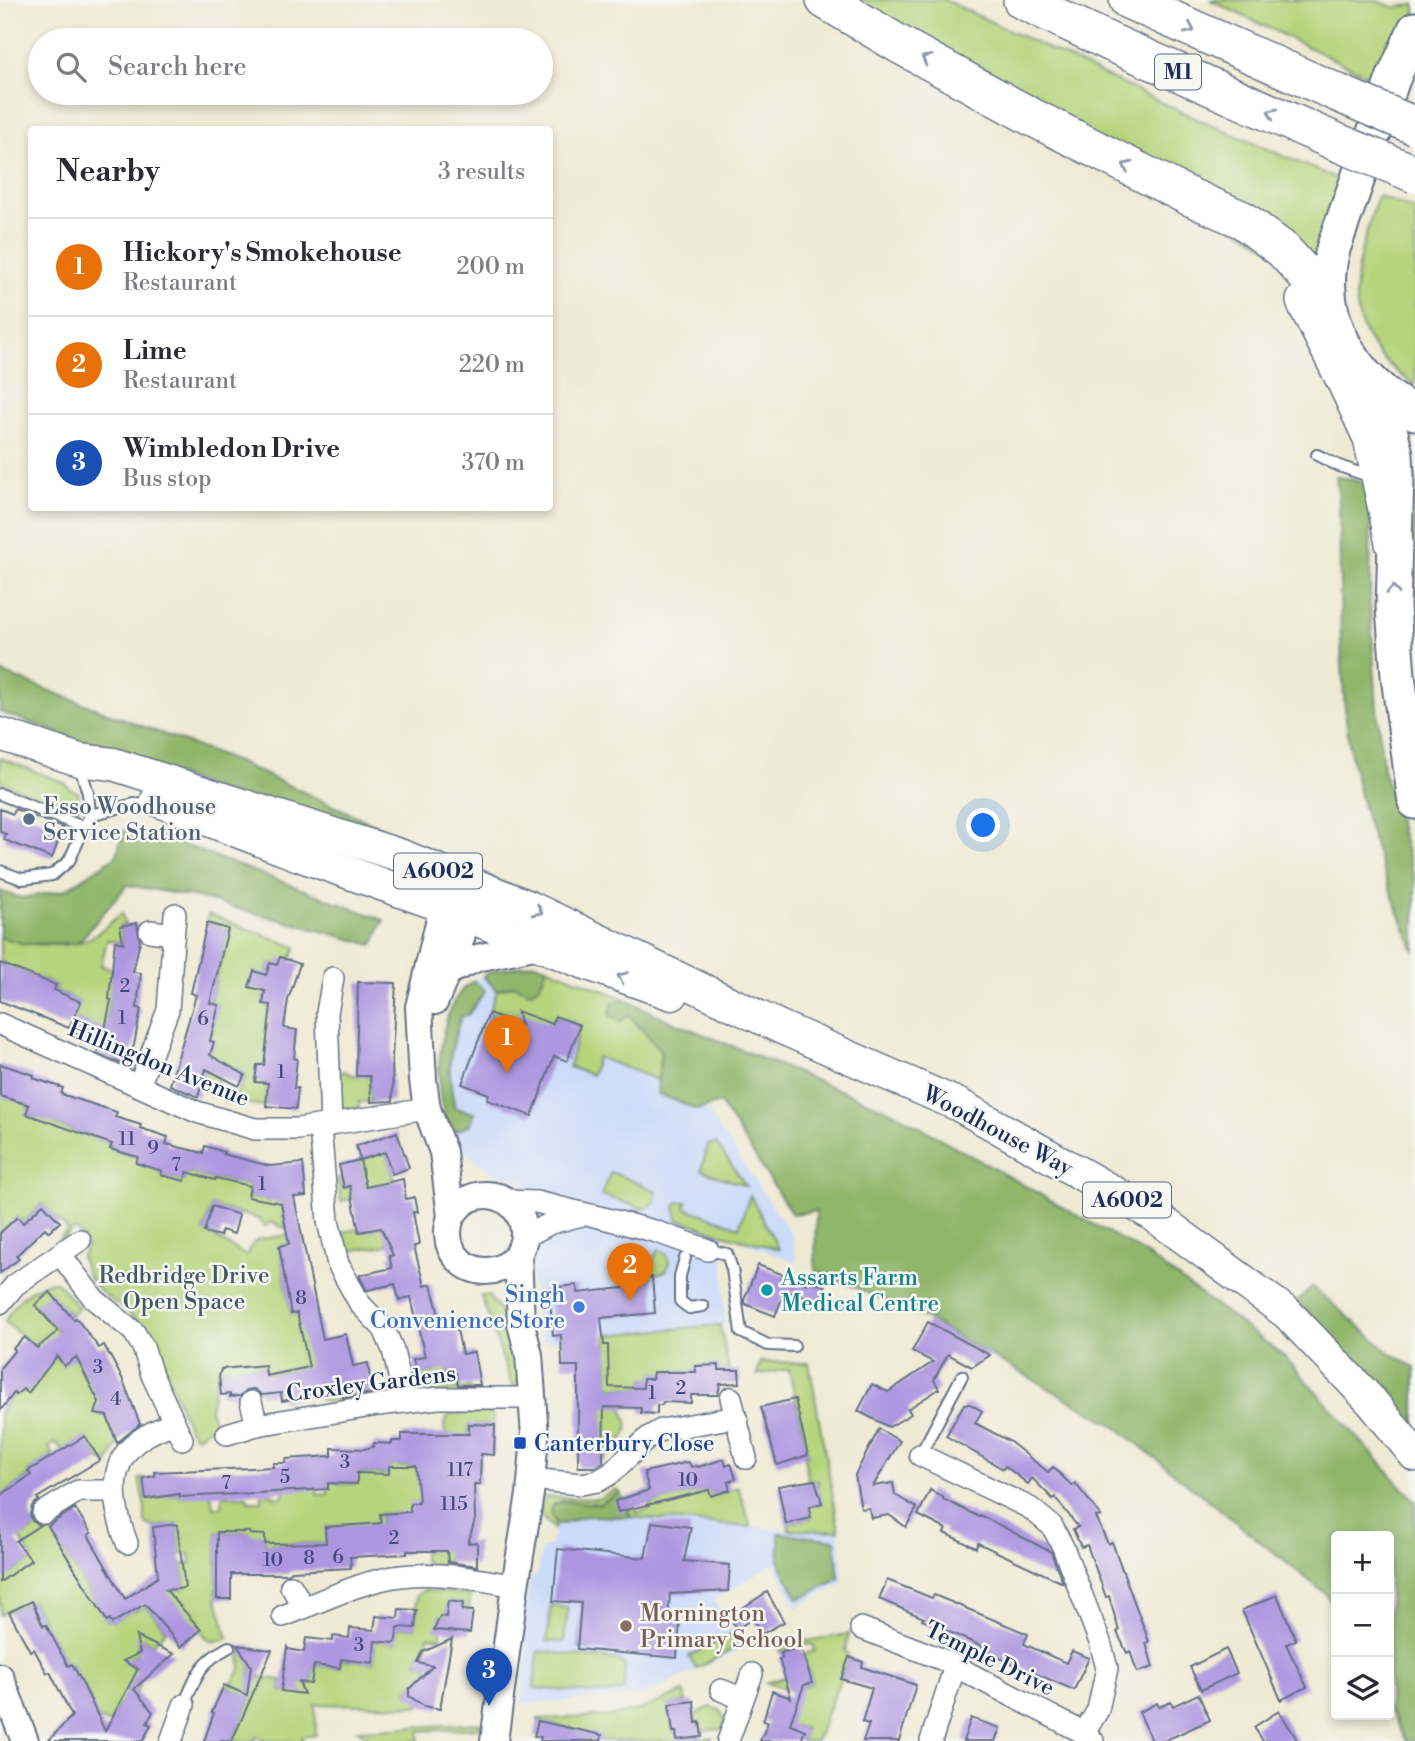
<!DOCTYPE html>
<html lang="en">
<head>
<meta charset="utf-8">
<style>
	:root { --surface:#fff; --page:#f2f2f3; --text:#2b2b33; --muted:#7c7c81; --line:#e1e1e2; --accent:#b45309 }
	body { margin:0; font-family:"Libre Bodoni",serif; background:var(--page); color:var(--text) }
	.controls { position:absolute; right:21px; bottom:21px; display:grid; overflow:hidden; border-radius:7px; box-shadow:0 4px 10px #0003 }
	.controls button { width:63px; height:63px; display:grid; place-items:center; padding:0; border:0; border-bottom:2px solid var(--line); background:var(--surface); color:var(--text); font:35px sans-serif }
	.you { position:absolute; left:984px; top:826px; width:24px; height:24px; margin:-18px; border:5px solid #fff; border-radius:50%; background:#1a73e8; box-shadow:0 0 0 10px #1a73e833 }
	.badge { display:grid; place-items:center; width:46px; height:46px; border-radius:50%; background:var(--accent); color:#fff; font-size:23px; font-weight:700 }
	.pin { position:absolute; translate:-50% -58px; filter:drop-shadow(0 2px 4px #0008) }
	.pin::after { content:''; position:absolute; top:37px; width:24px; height:21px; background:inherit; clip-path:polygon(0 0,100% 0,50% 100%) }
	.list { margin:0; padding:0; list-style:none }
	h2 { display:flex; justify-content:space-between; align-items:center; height:91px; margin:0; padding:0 28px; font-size:30px }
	h2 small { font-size:23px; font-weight:400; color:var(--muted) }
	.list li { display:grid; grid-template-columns:46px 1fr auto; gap:21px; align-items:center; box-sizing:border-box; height:98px; padding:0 28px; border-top:2px solid var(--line) }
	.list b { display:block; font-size:26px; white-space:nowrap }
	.list p { margin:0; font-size:23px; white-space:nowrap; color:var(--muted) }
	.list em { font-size:23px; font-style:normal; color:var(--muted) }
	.icon { flex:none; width:38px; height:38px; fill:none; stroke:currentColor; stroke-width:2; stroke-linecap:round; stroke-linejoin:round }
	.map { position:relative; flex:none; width:1415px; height:1741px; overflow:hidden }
	.search { position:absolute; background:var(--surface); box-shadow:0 4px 10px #0003; left:28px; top:28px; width:525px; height:77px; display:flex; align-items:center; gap:18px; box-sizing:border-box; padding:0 24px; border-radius:38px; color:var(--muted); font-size:26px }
	.panel { position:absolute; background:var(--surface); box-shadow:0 4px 10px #0003; left:28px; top:126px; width:525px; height:385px; border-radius:7px }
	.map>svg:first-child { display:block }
	.built { fill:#ccdbf9 }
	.green { fill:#b6d47b; stroke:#68826c; stroke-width:2 }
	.forest { fill:#90b66b; stroke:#567264; stroke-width:2 }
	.building { fill:#ad97e0 }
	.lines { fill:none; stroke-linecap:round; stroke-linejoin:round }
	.service-casing { stroke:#657087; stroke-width:14 }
	.minor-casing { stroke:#657087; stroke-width:24 }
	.tertiary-casing { stroke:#657087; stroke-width:30 }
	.primary-casing { stroke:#657087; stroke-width:35 }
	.trunk-casing { stroke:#657087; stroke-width:37 }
	.motorway-casing { stroke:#657087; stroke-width:40 }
	.service { stroke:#fff; stroke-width:10 }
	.minor { stroke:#fff; stroke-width:21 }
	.tertiary { stroke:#fff; stroke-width:26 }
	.primary { stroke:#fff; stroke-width:32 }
	.trunk { stroke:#fff; stroke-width:33 }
	.motorway { stroke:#fff; stroke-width:37 }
	.motorway-bridge-casing { stroke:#657087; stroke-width:40; stroke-linecap:butt }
	.motorway-bridge { stroke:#fff; stroke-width:37 }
	.oneway { stroke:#8d97ae }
	.service-dot { fill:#5c6f8a; stroke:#f6f6f2; stroke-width:2.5 }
	.culture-dot { fill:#0f9aa8; stroke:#f6f6f2; stroke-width:2.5 }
	.shop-dot { fill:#3f7fe0; stroke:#f6f6f2; stroke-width:2.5 }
	.transit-dot { fill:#1a4fb4; stroke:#f6f6f2; stroke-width:2.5 }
	.education-dot { fill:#8d6e63; stroke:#f6f6f2; stroke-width:2.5 }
	.labels { text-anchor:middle; stroke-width:5; stroke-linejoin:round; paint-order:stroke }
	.number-label { font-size:19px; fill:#40497e }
	.shield { fill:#f6f6f2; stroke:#5d6b8a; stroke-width:2 }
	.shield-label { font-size:21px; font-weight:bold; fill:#1b2f5e }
	.service-label { font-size:23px; fill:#4e5e75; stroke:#f6f6f2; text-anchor:start }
	.street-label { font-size:23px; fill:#1b2f5e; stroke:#f6f6f2 }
	.park-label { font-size:23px; fill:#425865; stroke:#f6f6f2 }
	.culture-label { font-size:23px; fill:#0d838f; stroke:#f6f6f2; text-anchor:start }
	.shop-label { font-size:23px; fill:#366cbe; stroke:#f6f6f2; text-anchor:end }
	.transit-label { font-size:23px; fill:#164399; stroke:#f6f6f2; text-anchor:start }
	.education-label { font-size:23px; fill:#785e54; stroke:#f6f6f2; text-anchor:start }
</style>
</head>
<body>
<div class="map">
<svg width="1415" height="1741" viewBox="0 0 1415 1741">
	<rect width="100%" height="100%" fill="#f6f6f2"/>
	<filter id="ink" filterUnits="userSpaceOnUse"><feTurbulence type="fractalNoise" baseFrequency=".0143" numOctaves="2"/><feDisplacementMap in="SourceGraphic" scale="14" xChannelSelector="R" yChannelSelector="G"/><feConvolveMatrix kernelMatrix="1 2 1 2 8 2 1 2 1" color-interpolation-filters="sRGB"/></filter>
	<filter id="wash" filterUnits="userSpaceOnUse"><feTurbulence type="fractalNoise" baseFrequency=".00686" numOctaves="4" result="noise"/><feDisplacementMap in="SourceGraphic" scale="28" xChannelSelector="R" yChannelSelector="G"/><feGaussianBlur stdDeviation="1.57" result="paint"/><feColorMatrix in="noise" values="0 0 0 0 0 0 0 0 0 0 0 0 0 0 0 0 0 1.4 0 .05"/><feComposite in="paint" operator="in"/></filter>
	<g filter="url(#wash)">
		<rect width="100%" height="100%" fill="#eeead3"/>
		<g class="built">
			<path d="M 535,963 L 632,1002 L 792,1235 L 797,1263 L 723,1234 L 725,1324 L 543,1341 L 528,1260 L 523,1181 L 493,1173 L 471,1156 L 451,1134 L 440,1098 L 442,1045 L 450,1008 L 465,985 L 493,971 Z"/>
			<path d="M 606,1515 L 778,1529 L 839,1531 L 843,1582 L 796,1608 L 775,1563 L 714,1599 L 741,1648 L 645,1695 L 521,1704 L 528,1645 L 522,1644 L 529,1580 L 538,1574 L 541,1550 L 551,1545 L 556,1523 L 563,1524 L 584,1516 Z"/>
		</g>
		<g class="green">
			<path d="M 848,0 L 945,0 L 1192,117 L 1347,183 L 1320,278 Z"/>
			<path d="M 1210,0 L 1374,0 L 1396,8 L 1415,4 L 1415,13 L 1387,85 Z"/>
			<path d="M 1378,196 L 1415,210 L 1415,385 C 1333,330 1352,276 1378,196 Z"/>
			<path d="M 1415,475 L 1415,738 L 1407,666 Z"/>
			<path d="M 0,758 L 65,783 L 70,789 L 78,792 L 80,804 L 77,811 L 70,812 L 0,781 Z"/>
			<path d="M 122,913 L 125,925 L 120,926 L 123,943 L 107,940 L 101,966 L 113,969 L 106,1030 L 100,1045 L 84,1037 L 88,1023 L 73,1018 L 80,1002 L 54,990 L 56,985 L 20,971 L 0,966 L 2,960 L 0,959 L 0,937 C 22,944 53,948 76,943 C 93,940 109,923 122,913 Z"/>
			<path d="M 208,914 L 296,947 L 290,961 L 277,965 L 270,963 L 266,975 L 254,972 L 249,986 L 265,991 L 263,1004 L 271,1005 L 267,1066 L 257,1065 L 255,1081 L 268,1083 L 266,1106 L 241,1103 L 236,1096 L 246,1075 L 232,1067 L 219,1076 L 215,1088 L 208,1091 L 200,1088 L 214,1043 L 210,1041 L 218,1005 L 210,1003 L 228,930 L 207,923 Z"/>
			<path d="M 546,967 L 625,999 L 612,1004 L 610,1014 L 620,1022 L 629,1014 L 661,1051 L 658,1080 L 597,1057 L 592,1075 L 569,1067 L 580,1025 L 555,1016 L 552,1024 L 524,1026 L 489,1013 L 497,990 L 514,985 Z"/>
			<path d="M 343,1071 L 356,1076 L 370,1076 L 371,1102 L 359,1102 L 359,1109 L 345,1109 L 340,1105 L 335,1082 Z"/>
			<path d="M 0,1094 L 29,1106 L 26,1115 L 36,1118 L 39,1110 L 59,1116 L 56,1125 L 112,1144 L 111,1149 L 138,1158 L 137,1163 L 162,1171 L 161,1175 L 184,1181 L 187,1172 L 215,1180 L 216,1178 L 250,1186 L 248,1197 L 269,1201 L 285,1175 L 283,1215 L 286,1229 L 271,1222 L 265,1226 L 259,1219 L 212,1206 L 204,1231 L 247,1256 C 249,1252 252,1244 256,1241 C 260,1238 295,1234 301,1235 L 304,1241 L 279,1246 L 291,1314 L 298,1313 L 339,1379 L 343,1400 L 327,1402 L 319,1399 L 319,1394 L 301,1369 L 266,1374 L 264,1365 L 221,1369 L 219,1377 L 217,1376 L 210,1409 L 215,1424 L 196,1437 L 189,1429 C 176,1399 162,1354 144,1329 C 124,1300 90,1299 81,1256 L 87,1247 L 77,1230 L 73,1230 L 61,1241 L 59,1239 L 68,1230 L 42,1204 L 23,1223 L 17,1217 L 5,1235 L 0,1231 Z"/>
			<path d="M 716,1143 L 746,1186 L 701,1170 L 708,1145 Z"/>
			<path d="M 385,1152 L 395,1181 L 387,1241 L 388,1245 L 348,1251 L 343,1232 L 358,1229 L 359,1232 L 375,1229 L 369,1195 L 341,1201 L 337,1179 L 341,1178 L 344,1188 L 365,1183 L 360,1160 Z"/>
			<path d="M 611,1172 L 657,1191 L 654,1203 L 645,1209 L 601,1195 Z"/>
			<path d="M 750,1195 L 779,1249 L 722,1234 L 677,1219 L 675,1206 L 679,1202 L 687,1202 L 685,1208 L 739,1227 Z"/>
			<path d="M 659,1249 L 668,1256 L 669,1263 L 666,1271 L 658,1274 L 651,1272 L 652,1277 L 627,1279 L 626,1273 L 648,1269 Z"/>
			<path d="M 48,1282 L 57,1282 L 79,1308 L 70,1315 L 50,1293 L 35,1306 L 58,1331 L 52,1351 L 63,1365 L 76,1356 L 102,1405 L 97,1410 L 99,1415 L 109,1413 L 109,1422 L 118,1444 L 108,1463 L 100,1460 L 85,1437 L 62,1451 L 58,1444 L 53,1443 L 49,1448 L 53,1455 L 28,1471 L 30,1475 L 0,1496 L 0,1411 L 11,1397 L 23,1389 L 28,1393 L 40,1377 L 36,1372 L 36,1347 L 5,1322 C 16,1299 25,1292 48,1282 Z"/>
			<path d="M 488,1295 L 511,1327 L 521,1377 L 513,1388 L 481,1296 Z"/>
			<path d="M 720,1325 L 729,1370 L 719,1370 L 719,1365 L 696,1366 L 696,1372 L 670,1371 L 652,1379 L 643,1379 L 643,1388 L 609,1387 L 606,1335 Z"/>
			<path d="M 429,1348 L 446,1363 L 448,1374 L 456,1373 L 458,1389 L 470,1387 L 471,1391 C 458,1391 422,1397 415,1385 C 412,1381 413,1373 413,1368 L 417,1376 L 434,1372 Z"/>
			<path d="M 761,1362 L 809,1363 L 839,1531 L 789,1530 L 788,1523 L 811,1518 L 809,1507 L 822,1503 L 819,1492 L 812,1490 L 818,1485 L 818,1480 L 808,1481 L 805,1456 L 808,1455 L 789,1369 L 757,1375 Z"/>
			<path d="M 601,1397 L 621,1398 C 621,1407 624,1412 627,1421 C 631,1437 614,1449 603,1460 Z"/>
			<path d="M 490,1413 L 494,1418 L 493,1425 L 469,1425 C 467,1472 447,1517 448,1564 L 428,1564 L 423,1559 L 423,1551 L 428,1551 L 394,1513 L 380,1514 L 381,1524 L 326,1527 L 326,1543 L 265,1544 L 265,1535 L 260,1535 L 254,1539 L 250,1539 L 249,1532 L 217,1532 L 217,1599 L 228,1638 L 222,1641 L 210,1641 L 163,1591 L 185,1588 L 182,1564 L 191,1563 L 190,1554 L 180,1554 L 177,1524 L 153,1527 L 145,1523 L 145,1508 L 139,1479 L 143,1478 L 147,1499 L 179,1494 L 180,1497 L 211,1494 L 213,1507 L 222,1507 L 222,1496 L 247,1496 L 248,1501 L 262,1501 L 262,1495 L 274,1494 L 274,1498 L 283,1497 L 284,1490 L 317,1487 L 317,1495 L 328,1494 L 328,1475 L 338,1484 L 356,1484 L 357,1474 L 388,1474 L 389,1466 L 416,1466 L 448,1434 L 445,1434 C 444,1425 443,1420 451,1414 Z"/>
			<path d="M 738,1487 L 751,1527 L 631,1517 L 627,1507 L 634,1503 L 637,1513 L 651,1508 L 650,1504 L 709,1489 L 712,1496 Z"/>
			<path d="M 616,1489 L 620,1492 L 599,1504 L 563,1501 L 551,1515 L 556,1523 L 554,1529 L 540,1516 L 542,1505 L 546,1497 L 599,1499 Z"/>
			<path d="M 46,1522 L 107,1621 L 110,1619 L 112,1622 L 130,1612 L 147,1607 L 166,1630 L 153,1644 L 143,1639 L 138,1643 L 137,1654 L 130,1658 L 130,1665 L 140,1670 L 135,1680 L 140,1684 L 135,1696 L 119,1704 L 114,1714 L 121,1718 L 116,1727 L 97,1718 L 90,1699 L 72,1664 L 66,1662 L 32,1601 L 0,1615 L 0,1581 L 33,1559 L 20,1538 Z"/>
			<path d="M 424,1590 L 470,1595 L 469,1611 L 462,1610 L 463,1603 L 448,1601 L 446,1617 L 440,1616 L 441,1638 L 428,1636 L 426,1651 L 419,1654 L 417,1663 L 428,1665 L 425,1684 L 415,1683 L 409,1689 L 409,1695 L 421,1700 L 420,1706 L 315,1704 L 316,1735 L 302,1737 L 302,1741 L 262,1741 L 263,1739 L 256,1737 L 254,1741 L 232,1741 L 251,1698 L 229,1687 L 241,1669 L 240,1652 L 247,1647 L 253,1648 L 250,1676 L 282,1680 L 281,1691 L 290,1693 L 292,1681 L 311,1684 L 314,1665 L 340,1668 L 341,1659 L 373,1663 L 375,1647 L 369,1646 L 373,1641 L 395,1643 L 398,1627 L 415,1628 L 417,1595 Z"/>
			<path d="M 551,1605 L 568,1608 L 564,1642 L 547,1641 Z"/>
			<path d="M 731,1634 L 737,1647 L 696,1669 L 689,1656 Z"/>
			<path d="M 849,1634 L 845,1650 L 849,1657 L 816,1741 L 801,1741 L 805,1729 L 795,1726 L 792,1731 L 788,1729 L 795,1691 L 766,1683 L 785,1677 L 793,1689 L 812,1683 L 804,1654 L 815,1651 L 814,1645 L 810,1644 L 781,1653 L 780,1645 Z"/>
			<path d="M 538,1651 L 618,1660 L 625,1666 L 624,1690 L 605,1694 L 534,1688 Z"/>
			<path d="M 684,1692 L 686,1702 L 669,1705 L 673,1732 L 676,1732 L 677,1740 L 712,1738 L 711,1741 L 563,1741 L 575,1731 L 574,1729 L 538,1721 L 538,1719 L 613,1716 L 642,1709 Z"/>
			<path d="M 710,1707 L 720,1710 L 725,1720 L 722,1729 L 701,1731 L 700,1723 L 696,1723 L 695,1714 Z"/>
			<path d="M 480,1723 L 479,1728 L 419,1731 L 419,1741 L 375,1741 L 358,1730 Z"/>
		</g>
		<g class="forest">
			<path d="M 1336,476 L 1371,484 L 1370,605 L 1377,709 L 1383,769 L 1415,881 L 1415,953 C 1387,884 1358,809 1348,735 C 1338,658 1341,579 1339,501 Z"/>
			<path d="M 0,672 L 237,762 L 587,921 L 0,712 Z"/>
			<path d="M 124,831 L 155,834 L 384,920 L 373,945 L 195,897 L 127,885 L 78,943 L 24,944 L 0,937 L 0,891 L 22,898 L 65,890 L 116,856 Z"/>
			<path d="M 535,963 L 547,967 L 540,985 L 530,992 L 514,985 L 497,990 L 483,976 L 493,971 Z"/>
			<path d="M 474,981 L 485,991 L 468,1015 L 461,1016 C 449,1055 446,1068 455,1108 L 474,1113 L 470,1125 L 451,1133 C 447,1122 441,1108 440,1096 C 437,1063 441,998 474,981 Z"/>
			<path d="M 625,999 L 666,1019 L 893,1112 L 1143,1252 L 1284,1356 L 1415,1501 L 1415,1741 L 1406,1741 L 1389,1709 L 1389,1536 L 1336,1536 L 1336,1612 L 1326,1594 L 1115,1426 L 919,1315 L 815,1270 L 816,1211 L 792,1214 L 720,1103 L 697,1110 L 657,1093 L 661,1051 L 629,1015 L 620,1022 L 610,1015 L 612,1004 Z"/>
			<path d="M 1313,1287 L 1388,1351 L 1415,1368 L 1415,1425 L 1334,1341 L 1320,1321 L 1295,1302 Z"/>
			<path d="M 620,1492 L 631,1517 L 584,1516 L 563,1524 L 556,1523 L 551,1515 L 552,1505 L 563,1501 L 599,1504 Z"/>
			<path d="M 779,1533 L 835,1540 L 839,1579 L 798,1599 L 779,1562 Z"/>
		</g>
		<g id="blocks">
			<g class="building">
				<path d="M 0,809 L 13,814 L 15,809 L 63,828 L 52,858 L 4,840 L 6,834 L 0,832 Z"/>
				<path d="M 137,923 L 140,941 L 133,972 L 141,973 L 137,1008 L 141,1009 L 134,1045 L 126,1066 L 97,1053 L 101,1043 L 71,1032 L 76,1019 L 105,1029 L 111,1000 L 109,999 L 115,941 L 123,943 L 120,926 Z"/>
				<path d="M 207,923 L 228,929 L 210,1003 L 219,1005 L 210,1041 L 214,1042 L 210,1055 L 245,1075 L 239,1086 L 206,1069 L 198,1097 L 170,1085 L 196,995 L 191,993 Z"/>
				<path d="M 280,957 L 300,964 L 288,1000 L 284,1028 L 297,1030 L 294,1058 L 297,1059 L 294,1088 L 298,1088 L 296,1109 L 266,1106 L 268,1083 L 255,1082 L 257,1065 L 264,1065 L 271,1005 L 263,1004 L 265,991 L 249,987 L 254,971 L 266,975 L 270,963 L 277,965 Z"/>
				<path d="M 0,963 L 56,985 L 54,990 L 81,1002 L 69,1028 L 0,1001 Z"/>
				<path d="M 358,982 L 396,983 L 392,1058 L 393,1101 L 371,1102 L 370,1076 L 356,1076 Z"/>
				<path d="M 517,1011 L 552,1024 L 555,1016 L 580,1025 L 567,1061 L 554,1056 L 532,1116 L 487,1100 L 489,1094 L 462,1084 L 489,1013 L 521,1025 Z"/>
				<path d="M 0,1064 L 34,1075 L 33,1078 L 63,1088 L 61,1094 L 117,1112 L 115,1117 L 141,1125 L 140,1128 L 168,1137 L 166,1144 L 203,1153 L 205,1146 L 224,1152 L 223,1154 L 270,1166 L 303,1163 L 306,1196 L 294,1197 L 323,1339 L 346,1334 L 353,1366 L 368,1363 L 372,1393 L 343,1398 L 341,1390 L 282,1401 L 281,1393 L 262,1395 L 254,1389 L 247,1390 L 240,1396 L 230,1397 L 230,1394 L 221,1395 L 219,1377 L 221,1369 L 265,1365 L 266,1376 L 309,1367 L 297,1313 L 291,1314 L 279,1246 L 289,1244 L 281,1203 L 248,1197 L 250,1186 L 216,1178 L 215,1180 L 187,1172 L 185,1181 L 161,1175 L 162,1171 L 136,1163 L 138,1157 L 110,1149 L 112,1144 L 26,1114 L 29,1105 L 0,1096 Z"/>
				<path d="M 397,1132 L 409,1168 L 392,1174 L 385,1152 L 360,1160 L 356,1146 Z"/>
				<path d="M 360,1160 L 366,1187 L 403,1179 L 406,1199 L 414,1197 L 417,1212 L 413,1212 L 419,1245 L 414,1246 L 424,1286 L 431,1284 L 440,1319 L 444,1318 L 446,1326 L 456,1324 L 462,1354 L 474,1352 L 480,1385 L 458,1385 L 456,1373 L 448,1374 L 447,1369 L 417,1376 L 413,1359 L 425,1357 L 411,1297 L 399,1300 L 395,1284 L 367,1290 L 360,1278 L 360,1275 L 392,1268 L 389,1256 L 393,1255 L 381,1228 L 359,1232 L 350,1186 L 344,1188 L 339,1165 Z"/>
				<path d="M 43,1204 L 60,1222 L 49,1232 L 45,1228 L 16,1256 L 19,1259 L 0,1273 L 0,1233 L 17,1217 L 23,1223 Z"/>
				<path d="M 212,1206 L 239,1215 L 234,1234 L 222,1230 L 220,1236 L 204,1232 Z"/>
				<path d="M 758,1265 L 807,1284 L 807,1281 L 825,1286 L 823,1290 L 826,1292 L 824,1301 L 785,1291 L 775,1316 L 745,1304 L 744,1300 Z"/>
				<path d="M 652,1277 L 655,1313 L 601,1318 L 604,1345 L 608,1345 L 609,1387 L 643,1388 L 643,1379 L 652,1379 L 653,1372 L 696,1372 L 695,1366 L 719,1365 L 719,1370 L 739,1370 L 740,1383 L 720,1384 L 718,1395 L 691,1395 L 691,1403 L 663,1402 L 662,1405 L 657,1405 L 657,1414 L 641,1413 L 641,1408 L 604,1407 L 603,1462 L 596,1467 L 578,1467 L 578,1366 L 562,1366 L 561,1335 L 553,1336 L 549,1288 L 577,1285 L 578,1293 L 623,1288 L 623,1280 Z"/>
				<path d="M 50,1292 L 74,1320 L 76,1318 L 99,1348 L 104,1345 L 122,1378 L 140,1424 L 117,1443 L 107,1416 L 95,1414 L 99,1402 L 76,1357 L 64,1366 L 57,1356 L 28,1393 L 23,1389 L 16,1395 L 14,1393 L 0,1411 L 0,1368 L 15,1350 L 13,1348 L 25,1337 L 37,1348 L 58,1331 L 35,1305 Z"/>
				<path d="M 928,1322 L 990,1355 L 972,1367 L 948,1354 L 934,1380 L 939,1389 L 908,1409 L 911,1414 L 889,1427 L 858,1411 L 872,1384 L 888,1392 L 933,1362 L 912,1351 Z"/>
				<path d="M 795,1399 L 808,1455 L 777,1465 L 761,1407 Z"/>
				<path d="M 964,1404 L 970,1404 L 982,1411 L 975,1423 L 1009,1441 L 1048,1472 L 1053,1467 L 1072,1486 L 1075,1483 L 1101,1516 L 1096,1517 L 1108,1544 L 1112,1542 L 1149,1642 L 1146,1643 L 1153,1667 L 1137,1672 L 1130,1651 L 1127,1653 L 1117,1632 L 1119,1631 L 1109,1596 L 1106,1597 L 1087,1545 L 1081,1547 L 1073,1529 L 1078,1527 L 1055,1497 L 1053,1499 L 1032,1478 L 1028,1484 L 1005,1466 L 1003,1469 L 946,1436 Z"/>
				<path d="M 469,1424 L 495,1425 L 494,1455 L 481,1454 L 480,1484 L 474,1484 L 475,1520 L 468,1543 L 477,1542 L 477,1566 L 448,1562 L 447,1551 L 407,1551 L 407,1554 L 350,1557 L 351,1568 L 292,1571 L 288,1574 L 231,1574 L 231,1599 L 217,1599 L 217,1532 L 250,1532 L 250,1534 L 265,1535 L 265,1544 L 326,1543 L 325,1527 L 381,1523 L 380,1514 L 410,1512 L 410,1503 L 419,1503 L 416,1466 L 389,1466 L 389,1474 L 357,1473 L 357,1484 L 328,1483 L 328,1489 L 180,1497 L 180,1494 L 146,1499 L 143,1478 L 155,1476 L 154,1472 L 273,1467 L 273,1463 L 285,1463 L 286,1459 L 332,1456 L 332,1448 L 364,1449 L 373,1447 L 374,1443 L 392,1444 L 392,1441 L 402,1441 L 402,1434 L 469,1434 Z"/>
				<path d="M 879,1429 L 900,1441 L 873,1486 L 893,1483 L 895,1495 L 917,1508 L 906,1527 L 889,1515 L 871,1518 L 869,1508 L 861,1509 L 855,1475 Z"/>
				<path d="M 85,1436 L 100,1460 L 37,1498 L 39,1500 L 32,1506 L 30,1514 L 32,1521 L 40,1525 L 16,1541 L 31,1560 L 0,1582 L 0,1496 L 31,1475 L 28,1471 Z"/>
				<path d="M 724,1459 L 726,1466 L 731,1464 L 736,1479 L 728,1482 L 730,1490 L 711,1496 L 709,1490 L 618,1512 L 615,1501 L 649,1490 L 644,1472 L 689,1462 L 691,1467 L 697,1466 L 698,1467 Z"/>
				<path d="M 815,1480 L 822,1503 L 809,1507 L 811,1518 L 786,1524 L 778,1486 Z"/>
				<path d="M 930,1490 L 943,1497 L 943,1499 L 979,1517 L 980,1515 L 1051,1552 L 1063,1583 L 978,1543 L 976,1548 L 944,1533 L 946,1529 L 918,1515 Z"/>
				<path d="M 75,1508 L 91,1533 L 88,1535 L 125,1599 L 158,1577 L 153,1527 L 177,1524 L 185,1588 L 166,1590 L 201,1630 L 181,1647 L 145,1604 L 112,1623 L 110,1619 L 107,1621 L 48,1526 Z"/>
				<path d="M 652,1522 L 691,1527 L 684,1561 L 730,1565 L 728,1591 L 670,1594 L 668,1620 L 680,1622 L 677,1658 L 577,1649 L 581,1603 L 553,1601 L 558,1549 L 645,1558 Z"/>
				<path d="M 887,1580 L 932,1598 L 934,1595 L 1028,1634 L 1024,1644 L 1066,1663 L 1072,1651 L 1089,1658 L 1074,1690 L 988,1653 L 990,1650 L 922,1620 L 924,1618 L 879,1599 Z"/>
				<path d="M 767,1592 L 784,1622 L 762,1634 L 753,1618 L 737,1629 L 729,1617 Z"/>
				<path d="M 1277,1595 L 1296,1640 L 1286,1644 L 1307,1687 L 1281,1700 L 1242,1610 Z"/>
				<path d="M 32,1601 L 43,1626 L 46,1625 L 68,1666 L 72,1664 L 82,1682 L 105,1731 L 138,1669 L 123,1661 L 140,1653 L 136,1636 L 174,1654 L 134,1689 L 153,1712 L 147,1723 L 151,1725 L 143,1741 L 48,1741 L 72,1716 L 50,1672 L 47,1673 L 34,1649 L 30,1651 L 9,1612 Z"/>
				<path d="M 448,1601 L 463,1603 L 462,1610 L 473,1611 L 470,1633 L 434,1630 L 440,1616 L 446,1617 Z"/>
				<path d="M 399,1609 L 417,1610 L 415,1628 L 398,1627 L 395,1643 L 375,1641 L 373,1663 L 341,1659 L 340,1668 L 314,1665 L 311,1684 L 299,1682 L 304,1694 L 281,1691 L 287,1647 L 288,1649 L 304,1652 L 306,1638 L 333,1641 L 333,1636 L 349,1638 L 350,1628 L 374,1630 L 376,1616 L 398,1618 Z"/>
				<path d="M 452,1639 L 440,1709 L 424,1706 L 409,1696 L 409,1689 L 433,1666 L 418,1663 L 423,1652 Z"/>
				<path d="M 237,1645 L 272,1650 L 232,1741 L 204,1741 L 214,1713 L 212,1712 L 224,1685 L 247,1695 L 251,1666 Z"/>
				<path d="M 801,1647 L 812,1683 L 804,1685 L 790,1724 L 805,1730 L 801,1741 L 760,1741 L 768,1722 L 763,1721 L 772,1691 L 791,1698 L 779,1659 L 782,1658 L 781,1653 Z"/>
				<path d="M 1226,1649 L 1237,1673 L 1201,1690 L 1190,1667 Z"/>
				<path d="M 849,1657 L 863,1662 L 862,1667 L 916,1685 L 899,1741 L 863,1741 L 869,1724 L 862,1722 L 872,1688 L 841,1679 Z"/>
				<path d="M 1198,1694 L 1210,1720 L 1164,1741 L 1152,1741 L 1139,1712 L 1157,1703 L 1159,1707 L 1171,1702 L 1173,1706 Z"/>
				<path d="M 694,1701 L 696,1723 L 700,1722 L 702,1737 L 677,1740 L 676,1732 L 673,1732 L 669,1704 Z"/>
				<path d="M 1279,1711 L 1298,1741 L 1263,1741 L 1254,1727 Z"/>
				<path d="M 971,1718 L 1000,1728 L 995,1741 L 963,1741 Z"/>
				<path d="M 538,1721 L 602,1735 L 601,1741 L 540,1741 L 541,1737 L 534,1736 Z"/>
			</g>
		</g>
	</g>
	<g filter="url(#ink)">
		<use href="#blocks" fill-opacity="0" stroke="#657087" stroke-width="2"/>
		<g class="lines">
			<defs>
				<g id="service">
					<path d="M 1317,455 L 1339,466 L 1374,478"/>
					<path d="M 0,794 L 85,828"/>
					<path d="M 90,815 L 134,804 L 156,805"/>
					<path d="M 0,871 L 22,879 L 52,875 L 69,861 L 90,815 L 88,793 L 79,763"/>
					<path d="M 708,1250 L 727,1254 L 732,1269 L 741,1332 L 768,1345 L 794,1346"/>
					<path d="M 685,1258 L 680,1276 L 680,1301 L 689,1308 L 703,1306"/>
					<path d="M 920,1455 L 962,1376"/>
					<path d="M 184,1705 C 197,1674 199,1663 229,1647"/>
				</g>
				<g id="minor">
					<path d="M 150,931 L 173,934"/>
					<path d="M 0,1024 L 197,1112 L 255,1129 L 298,1129 L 427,1109"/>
					<path d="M 139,1086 L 168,1010 L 175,914"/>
					<path d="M 331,1125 L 327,1013 L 333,978"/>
					<path d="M 320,1126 L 328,1221 L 338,1264 L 360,1304 L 384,1329 L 393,1350 L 405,1402"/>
					<path d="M 506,1201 L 536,1202 L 603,1218 L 654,1231 L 708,1250"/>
					<path d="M 523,1238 L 551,1223 L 582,1215"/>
					<path d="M 60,1254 L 94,1299 L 134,1332 L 143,1347 L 152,1375 L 182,1439"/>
					<path d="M 0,1303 L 15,1285 L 80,1240"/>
					<path d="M 731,1398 L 746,1458"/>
					<path d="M 251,1402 L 257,1425"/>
					<path d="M 227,1434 L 257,1425 L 378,1405 L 438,1398 L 533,1398"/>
					<path d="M 920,1455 L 1030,1508 L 1052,1526 L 1063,1547 L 1100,1642 L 1107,1668 L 1098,1710 L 1084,1733"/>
					<path d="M 531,1479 L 581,1484 L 598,1481 L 610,1474 L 649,1437 L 661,1430 L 736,1417"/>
					<path d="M 43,1513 L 78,1491 L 115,1491"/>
					<path d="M 127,1543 C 113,1507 104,1461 144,1437 C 153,1431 164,1427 174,1423"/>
					<path d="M 291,1586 L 304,1608"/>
					<path d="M 283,1616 C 320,1602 363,1580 401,1576 C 439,1571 478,1579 515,1586"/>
					<path d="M 861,1628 L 941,1659 L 1084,1733 L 1093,1741"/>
					<path d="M 721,1690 L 743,1699"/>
					<path d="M 171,1741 L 184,1705"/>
					<path d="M 728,1741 L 752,1674"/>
					<path d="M 931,1741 L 955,1666"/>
				</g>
				<g id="tertiary">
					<path d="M 443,906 L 419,1007 L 423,1080 L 427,1109 L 443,1152 L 451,1217"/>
					<path d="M 447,972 L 477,958 L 538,945"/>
					<path d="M 435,1001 L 461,938 L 466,915"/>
					<circle cx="486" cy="1233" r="38"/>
					<path d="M 0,1677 L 25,1741"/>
					<path d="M 494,1741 L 515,1586 L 530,1494 L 535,1436 L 529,1355 L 521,1324 L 518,1254"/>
				</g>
				<g id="primary">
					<path d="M 0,734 L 79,760 L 113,764 L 402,856 L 527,906 L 780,1027 L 959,1105 L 1152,1214 L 1287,1313 L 1372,1402 L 1415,1455"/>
					<path d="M 157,800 L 299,855 L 443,906 L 577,960 L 672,994"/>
				</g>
				<g id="trunk">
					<path d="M 1415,29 L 1393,79 L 1333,249 C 1315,319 1354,380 1415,413"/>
					<path d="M 1373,385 L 1388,421 L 1396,454 L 1397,476 L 1393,607 L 1398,676 L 1415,802"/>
				</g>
				<g id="motorway">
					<path d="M 825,0 L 902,46 L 1030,116 L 1188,196 L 1243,220 L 1283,250 L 1314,284 L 1332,318"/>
					<path d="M 1022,0 L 1112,43 L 1334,141"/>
					<path d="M 1128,0 L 1338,93"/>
					<path d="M 1305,301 L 1346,382 L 1372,438 L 1394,543"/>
				</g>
			</defs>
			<use href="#service" class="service-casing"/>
			<use href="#minor" class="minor-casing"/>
			<use href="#tertiary" class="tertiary-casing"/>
			<use href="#primary" class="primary-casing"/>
			<use href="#trunk" class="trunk-casing"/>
			<use href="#motorway" class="motorway-casing"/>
			<use href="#service" class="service"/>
			<use href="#minor" class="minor"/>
			<use href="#tertiary" class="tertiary"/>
			<use href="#primary" class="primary"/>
			<use href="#trunk" class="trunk"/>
			<use href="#motorway" class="motorway"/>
			<defs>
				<g id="motorway-bridge">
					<path d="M 1338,93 L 1415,126"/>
					<path d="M 1334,141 L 1415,174"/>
				</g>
			</defs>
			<use href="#motorway-bridge" class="motorway-bridge-casing"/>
			<use href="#motorway-bridge" class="motorway-bridge"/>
		</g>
		<defs><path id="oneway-chevron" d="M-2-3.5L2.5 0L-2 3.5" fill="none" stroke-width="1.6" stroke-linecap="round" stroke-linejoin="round" transform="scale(1.75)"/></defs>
		<g class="oneway">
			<use href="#oneway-chevron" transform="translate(1190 29) rotate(25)"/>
			<use href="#oneway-chevron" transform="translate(926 59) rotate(-151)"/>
			<use href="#oneway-chevron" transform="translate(1272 113) rotate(-156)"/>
			<use href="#oneway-chevron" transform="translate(1127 166) rotate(-153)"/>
			<use href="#oneway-chevron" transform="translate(1393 590) rotate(-89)"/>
			<use href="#oneway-chevron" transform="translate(538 911) rotate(26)"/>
			<use href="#oneway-chevron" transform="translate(622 977) rotate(-159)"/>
		</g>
	</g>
	<circle class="service-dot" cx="29" cy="819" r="7"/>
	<circle class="culture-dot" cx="767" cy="1290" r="7"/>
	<circle class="shop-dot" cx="579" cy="1307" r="7"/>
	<rect class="transit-dot" x="513" y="1436" width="14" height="14" rx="3.5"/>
	<circle class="education-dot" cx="626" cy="1626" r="7"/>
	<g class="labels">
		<g class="number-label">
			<text x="125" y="992">2</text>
			<text x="122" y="1024">1</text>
			<text x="203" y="1025">6</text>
			<text x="281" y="1078">1</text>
			<text x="127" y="1145">11</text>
			<text x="153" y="1154">9</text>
			<text x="176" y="1171">7</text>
			<text x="262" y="1190">1</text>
			<text x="301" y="1304">8</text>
			<text x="98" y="1373">3</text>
			<text x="681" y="1394">2</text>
			<text x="652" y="1399">1</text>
			<text x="116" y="1405">4</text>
			<text x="345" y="1468">3</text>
			<text x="460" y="1476">117</text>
			<text x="285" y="1483">5</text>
			<text x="688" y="1486">10</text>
			<text x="226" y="1489">7</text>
			<text x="454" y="1510">115</text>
			<text x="394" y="1544">2</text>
			<text x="338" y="1563">6</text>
			<text x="309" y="1564">8</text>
			<text x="273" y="1566">10</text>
			<text x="359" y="1651">3</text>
		</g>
		<g class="shield">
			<rect x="1155" y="54.5" width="46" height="35" rx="5"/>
			<rect x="394" y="853.5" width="88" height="35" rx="5"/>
			<rect x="1083" y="1182.5" width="88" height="35" rx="5"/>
		</g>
		<g class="shield-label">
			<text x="1178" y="79">M1</text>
			<text x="438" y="878">A6002</text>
			<text x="1127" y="1207">A6002</text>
		</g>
		<g class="service-label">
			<text x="43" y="814">Esso Woodhouse<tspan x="43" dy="26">Service Station</tspan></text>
		</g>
		<g class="street-label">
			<text transform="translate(159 1063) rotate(22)" y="8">Hillingdon Avenue</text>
			<text transform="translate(998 1130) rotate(28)" y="8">Woodhouse Way</text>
			<text transform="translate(371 1383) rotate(-7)" y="8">Croxley Gardens</text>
			<text transform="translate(990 1658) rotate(26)" y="8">Temple Drive</text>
		</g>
		<g class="park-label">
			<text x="184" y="1283">Redbridge Drive<tspan x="184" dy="26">Open Space</tspan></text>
		</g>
		<g class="culture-label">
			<text x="781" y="1285">Assarts Farm<tspan x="781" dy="26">Medical Centre</tspan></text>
		</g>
		<g class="shop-label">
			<text x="565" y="1302">Singh<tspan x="565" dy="26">Convenience Store</tspan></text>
		</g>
		<g class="transit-label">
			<text x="534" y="1451">Canterbury Close</text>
		</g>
		<g class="education-label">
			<text x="640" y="1621">Mornington<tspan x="640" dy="26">Primary School</tspan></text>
		</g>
	</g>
</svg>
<div class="controls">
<button>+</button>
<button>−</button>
<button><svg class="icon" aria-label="layers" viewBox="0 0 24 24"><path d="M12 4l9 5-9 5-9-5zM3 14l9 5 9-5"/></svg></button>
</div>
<div class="you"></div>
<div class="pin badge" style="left:507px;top:1073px;background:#e8710a">1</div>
<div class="pin badge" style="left:630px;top:1301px;background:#e8710a">2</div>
<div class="pin badge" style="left:489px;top:1706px;background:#1a4fb4">3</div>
<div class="search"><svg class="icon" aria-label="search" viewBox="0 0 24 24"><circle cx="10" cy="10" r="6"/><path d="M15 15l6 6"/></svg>Search here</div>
<section class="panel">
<h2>Nearby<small>3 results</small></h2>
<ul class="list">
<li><span class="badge" style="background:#e8710a">1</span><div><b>Hickory's Smokehouse</b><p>Restaurant</p></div><em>200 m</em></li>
<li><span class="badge" style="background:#e8710a">2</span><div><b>Lime</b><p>Restaurant</p></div><em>220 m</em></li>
<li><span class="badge" style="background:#1a4fb4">3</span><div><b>Wimbledon Drive</b><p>Bus stop</p></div><em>370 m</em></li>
</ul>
</section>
</div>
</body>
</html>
